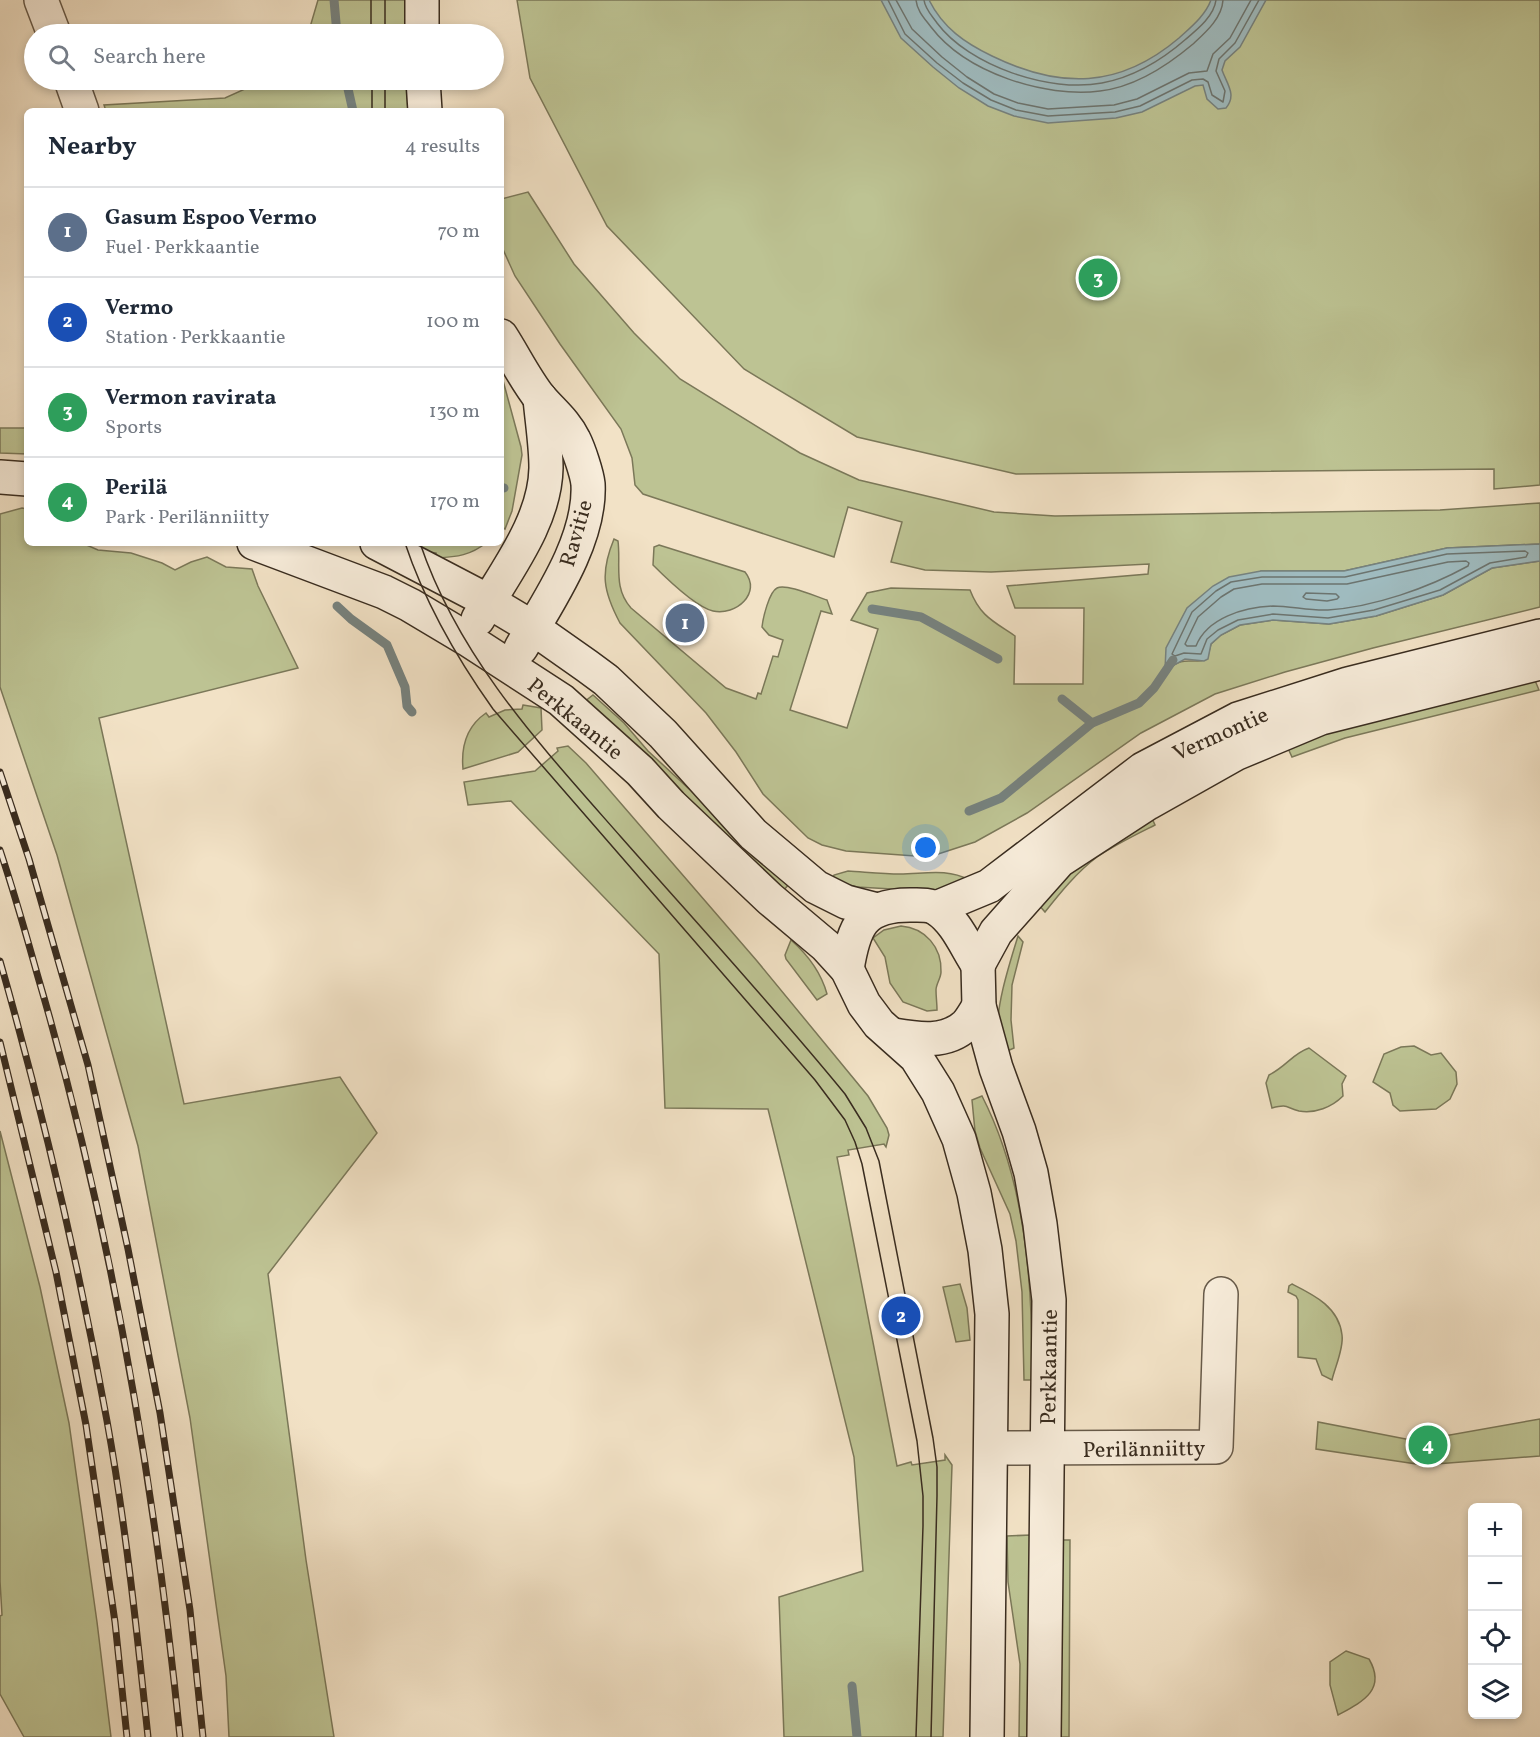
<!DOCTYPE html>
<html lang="en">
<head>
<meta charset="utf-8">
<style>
	:root { --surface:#fff; --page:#f6f6f7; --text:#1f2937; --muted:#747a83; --line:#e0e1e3; --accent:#8f2418 }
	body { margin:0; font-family:Vollkorn,serif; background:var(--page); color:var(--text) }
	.controls { position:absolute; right:18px; bottom:18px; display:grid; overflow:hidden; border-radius:9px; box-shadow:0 3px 9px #0003 }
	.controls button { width:54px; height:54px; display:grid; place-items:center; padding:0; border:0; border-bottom:2px solid var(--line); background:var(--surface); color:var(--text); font:30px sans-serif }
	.you { position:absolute; left:926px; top:848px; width:21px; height:21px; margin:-15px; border:4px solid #fff; border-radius:50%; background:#1a73e8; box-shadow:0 0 0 9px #1a73e833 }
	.badge { display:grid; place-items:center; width:39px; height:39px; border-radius:50%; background:var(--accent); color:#fff; font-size:20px; font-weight:700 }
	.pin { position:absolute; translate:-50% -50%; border:3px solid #fff; box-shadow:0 2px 6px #0006 }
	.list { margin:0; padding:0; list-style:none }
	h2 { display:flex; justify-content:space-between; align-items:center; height:78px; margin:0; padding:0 24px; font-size:26px }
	h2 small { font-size:20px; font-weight:400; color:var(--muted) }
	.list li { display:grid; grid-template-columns:39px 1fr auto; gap:18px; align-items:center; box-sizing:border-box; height:90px; padding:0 24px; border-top:2px solid var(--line) }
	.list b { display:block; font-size:22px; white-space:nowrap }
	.list p { margin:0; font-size:20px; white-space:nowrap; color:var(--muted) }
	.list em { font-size:20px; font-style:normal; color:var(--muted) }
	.icon { flex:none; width:33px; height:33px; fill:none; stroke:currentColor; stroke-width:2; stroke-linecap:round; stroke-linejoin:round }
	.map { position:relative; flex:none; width:1540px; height:1737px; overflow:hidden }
	.search { position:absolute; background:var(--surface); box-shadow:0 3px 9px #0003; left:24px; top:24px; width:480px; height:66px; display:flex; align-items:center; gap:15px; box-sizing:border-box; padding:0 21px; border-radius:33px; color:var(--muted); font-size:22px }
	.panel { position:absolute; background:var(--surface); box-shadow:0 3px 9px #0003; left:24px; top:108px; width:480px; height:438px; border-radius:9px }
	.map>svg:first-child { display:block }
	.green { fill:#bdc393; stroke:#7b7859; stroke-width:1.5 }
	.water { fill:#9fbbbf; stroke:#76827f; stroke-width:1.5 }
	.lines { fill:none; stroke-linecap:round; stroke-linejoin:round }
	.shore { stroke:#6c746f; stroke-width:1.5 }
	.stream { stroke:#76827f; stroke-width:9 }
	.street-casing { stroke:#675a49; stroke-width:36 }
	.secondary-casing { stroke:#392c1f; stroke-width:36 }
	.street { stroke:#f7ecda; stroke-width:33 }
	.secondary { stroke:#f7ecda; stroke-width:33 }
	.tram { stroke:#392c1f; stroke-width:1.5 }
	.rail-casing { stroke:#392c1f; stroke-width:7 }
	.rail { stroke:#f7ecda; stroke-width:4.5; stroke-dasharray:14; stroke-linecap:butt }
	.labels { text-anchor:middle; stroke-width:5; stroke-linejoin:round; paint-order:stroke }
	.street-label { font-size:22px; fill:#392c1f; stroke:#f7ecda }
</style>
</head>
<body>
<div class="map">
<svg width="1540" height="1737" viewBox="0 0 1540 1737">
	<rect width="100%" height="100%" fill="#f2e2c6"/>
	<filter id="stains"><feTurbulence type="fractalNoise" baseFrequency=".00333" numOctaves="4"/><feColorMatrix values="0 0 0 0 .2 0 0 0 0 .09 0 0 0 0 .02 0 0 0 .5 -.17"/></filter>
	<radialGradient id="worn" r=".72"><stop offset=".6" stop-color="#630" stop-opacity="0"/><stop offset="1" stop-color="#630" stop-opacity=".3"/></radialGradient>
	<g class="green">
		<path d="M 318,0 L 406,0 L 406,34 L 308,34 Z"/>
		<path d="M 517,0 L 1540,0 L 1540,485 L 1494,489 L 1494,469 L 1016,474 L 857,437 L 744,369 L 607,226 L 530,78 Z"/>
		<path d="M 265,80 L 406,80 L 408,111 L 106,111 L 104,105 L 225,98 Z"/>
		<path d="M 528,192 L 574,264 L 634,333 L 680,379 L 800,453 L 859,480 L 994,512 L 1055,516 L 1440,510 L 1540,503 L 1540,544 L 1447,548 L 1344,571 L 1261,571 L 1169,669 C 1184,655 1192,665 1207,659 L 1211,644 L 1221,635 L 1240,625 L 1273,620 L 1329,624 L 1376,616 L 1443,595 L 1492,568 L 1540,561 L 1540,607 L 1373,648 L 1285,672 L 1215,694 L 1141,733 L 1027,813 L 975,842 L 929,857 L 846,851 L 822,845 L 808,838 L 763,794 L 736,752 L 706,713 L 620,623 C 603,591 600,573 614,539 L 618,541 C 621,565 613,588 631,608 L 726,688 L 756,699 L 758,693 L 761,694 L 773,656 L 778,657 L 783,640 L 769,635 L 762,627 C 763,618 769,592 777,588 C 786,583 817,597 827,600 L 832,614 L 821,611 L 790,710 L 847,728 L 878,629 L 851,620 L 867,593 L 891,588 L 970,590 C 980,616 993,621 1015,636 L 1014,684 L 1083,684 L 1084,608 L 1015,608 L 1007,586 L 1148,574 L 1149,564 L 991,572 L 925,570 L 891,562 L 902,522 L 848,507 L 834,557 L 643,494 L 635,485 L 632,458 L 621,429 L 560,344 L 515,276 L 501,245 L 501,199 Z"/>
		<path d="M 501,373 L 521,447 L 522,455 L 512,511 L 505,529 L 501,526 Z"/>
		<path d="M 0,428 L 27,428 L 27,454 L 0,453 Z"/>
		<path d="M 22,508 L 27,509 L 27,543 L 82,543 L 98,550 L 131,553 L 162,563 L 175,570 L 191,562 L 207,557 L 226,567 L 252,569 L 258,586 L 298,668 L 99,718 L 184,1104 L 340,1077 L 377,1133 L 268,1274 L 306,1560 L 334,1737 L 229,1737 L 226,1676 L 190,1418 L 138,1146 L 57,855 L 0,687 L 0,514 Z"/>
		<path d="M 408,543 L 486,543 C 471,555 457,557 437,558 L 436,553 L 429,552 Z"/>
		<path d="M 659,545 L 745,572 C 762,593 736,616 713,611 C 696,607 666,578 653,565 L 654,547 Z"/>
		<path d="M 1534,678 L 1539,690 L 1345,738 L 1292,757 L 1286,744 Z"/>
		<path d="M 593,695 L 624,723 L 648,751 L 688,788 L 714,809 L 790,883 L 783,891 L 584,702 Z"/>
		<path d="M 523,705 L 541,708 L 542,730 L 518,752 L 463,769 C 461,747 467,726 486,713 L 489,717 L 505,710 L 522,709 Z"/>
		<path d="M 568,746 L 586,763 L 757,961 L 868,1096 L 887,1128 L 889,1135 L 886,1147 L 884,1144 L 848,1150 L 849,1155 L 837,1157 L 897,1466 L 911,1462 L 912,1465 L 945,1460 L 945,1455 L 952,1465 L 943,1737 L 784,1737 L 779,1597 L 863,1571 L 854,1457 L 768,1109 L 665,1108 L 659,954 L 511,801 L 468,805 L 464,782 L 535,771 L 558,751 L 557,748 Z"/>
		<path d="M 1150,814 L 1155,825 C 1135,835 1116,844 1097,857 C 1077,872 1060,893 1045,912 L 1038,904 L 1071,870 Z"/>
		<path d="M 848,871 C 865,872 883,874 900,874 C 924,874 947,868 969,880 L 948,888 L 927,891 L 857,887 L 832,880 L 834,875 Z"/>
		<path d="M 901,926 C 925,928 942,947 941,972 C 941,978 936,984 936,990 C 936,997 937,1003 937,1010 L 927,1011 L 903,1002 L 890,983 L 885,957 L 873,938 L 884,930 Z"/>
		<path d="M 1018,936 L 1023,942 L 1012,985 L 1011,1020 L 1014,1048 L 1003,1053 C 1002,1047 999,1040 998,1034 C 995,1008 1010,962 1018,936 Z"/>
		<path d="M 791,940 C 808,955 821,972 827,994 L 817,1000 L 786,959 L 785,955 Z"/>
		<path d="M 1414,1046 L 1431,1055 L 1441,1053 L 1456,1072 L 1457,1084 L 1450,1099 L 1436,1109 L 1400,1111 L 1393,1105 L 1390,1093 L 1373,1082 L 1384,1054 L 1401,1047 Z"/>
		<path d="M 1309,1048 L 1346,1076 L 1342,1084 L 1343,1096 C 1332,1107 1315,1114 1299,1111 C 1285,1107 1288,1104 1272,1108 L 1266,1083 L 1269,1075 C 1287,1066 1292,1054 1309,1048 Z"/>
		<path d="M 982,1096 C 1026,1182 1033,1285 1032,1380 L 1024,1380 L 1022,1292 L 1016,1241 L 1010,1214 L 980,1148 L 975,1131 L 972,1100 Z"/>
		<path d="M 0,1131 L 40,1287 L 69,1423 L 97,1622 L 111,1737 L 24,1737 L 0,1694 L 0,1616 L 2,1615 L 0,1581 Z"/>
		<path d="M 960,1284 L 967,1308 L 970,1340 L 956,1342 L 943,1287 Z"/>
		<path d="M 1292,1284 C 1314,1295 1339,1307 1342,1335 C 1344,1348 1335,1367 1332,1380 L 1322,1375 L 1316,1359 L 1298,1357 L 1298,1300 L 1296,1296 L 1288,1292 L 1289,1286 Z"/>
		<path d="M 1540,1419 L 1540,1456 L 1423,1465 L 1316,1449 L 1318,1422 L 1416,1441 Z"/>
		<path d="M 1031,1535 L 1027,1737 L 1019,1737 L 1020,1664 L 1008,1582 L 1007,1536 Z"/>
		<path d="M 1058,1540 L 1070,1540 L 1069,1737 L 1057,1737 Z"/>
		<path d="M 1346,1651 L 1369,1659 C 1387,1690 1362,1702 1338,1715 L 1330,1685 L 1330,1662 Z"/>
	</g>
	<g class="water">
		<path d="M 881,0 L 929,0 C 943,28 965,43 992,56 C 1060,89 1119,89 1179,38 C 1191,27 1205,16 1211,0 L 1266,0 L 1240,47 L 1225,61 L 1222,70 C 1227,84 1237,95 1226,108 L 1218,109 L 1207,99 L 1203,85 L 1195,86 L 1142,112 L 1116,118 L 1048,123 L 1014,116 L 988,106 L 959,88 L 933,67 L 901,38 Z"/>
		<path d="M 1540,544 L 1540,561 L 1492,568 L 1443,595 L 1376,616 L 1329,624 L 1273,620 L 1240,625 L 1221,635 L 1211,644 L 1208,659 L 1204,661 L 1185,659 L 1165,670 L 1166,648 L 1187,608 L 1213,586 L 1229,577 L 1261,571 L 1344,571 L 1447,548 Z"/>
	</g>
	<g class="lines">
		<g class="shore">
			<path d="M 888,0 L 905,34 L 937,63 L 963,83 L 991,100 L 1016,110 L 1048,116 L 1115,112 L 1140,106 L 1192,80 L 1203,79 L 1208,82 L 1212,95 L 1223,102 L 1225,91 L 1216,71 L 1219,59 L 1235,43 L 1259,0"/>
			<path d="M 896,0 L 912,29 L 942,57 L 967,77 L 994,94 L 1018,103 L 1048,109 L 1114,105 L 1137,99 L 1189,73 L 1207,71 L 1213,54 L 1230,38 L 1251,0"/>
			<path d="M 916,0 C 917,11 925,19 931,27 C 966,73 1045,98 1100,91 C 1135,87 1167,66 1193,44 C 1206,32 1222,18 1223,0"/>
			<path d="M 924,0 C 925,9 932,16 937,23 C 969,66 1050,93 1102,83 C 1134,77 1162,60 1186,39 C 1198,29 1214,16 1216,0"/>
			<path d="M 1525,551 L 1528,553 L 1526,557 L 1490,563 L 1440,590 L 1374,610 L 1328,618 L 1273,614 L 1238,620 L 1218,630 L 1207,639 L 1201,654 L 1184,653 L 1175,656 L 1172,654 L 1192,612 L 1216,591 L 1231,582 L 1262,577 L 1345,577 L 1447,554 Z"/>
			<path d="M 1466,561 L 1469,563 L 1468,566 C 1428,588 1374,607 1328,610 C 1310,611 1291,606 1273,606 C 1244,607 1207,618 1196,646 L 1187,646 L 1185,644 L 1198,617 L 1221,597 L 1234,589 L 1262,584 L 1347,584 L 1448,562 Z"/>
			<path d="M 1306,593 L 1336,594 L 1339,597 L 1337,599 L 1327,601 L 1306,599 L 1303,597 Z"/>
		</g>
		<g class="stream">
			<path d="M 334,0 L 337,34"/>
			<path d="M 346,80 L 353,111"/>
			<path d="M 501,487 L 504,488"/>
			<path d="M 337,606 L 351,619 L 387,645 L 405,687 L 407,706 L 412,712"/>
			<path d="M 872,609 L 921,617 L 998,659"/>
			<path d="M 1062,699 L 1092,723"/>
			<path d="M 969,811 L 1001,798 L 1092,723 L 1139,703 L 1154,688 L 1173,660"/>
			<path d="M 852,1686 L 857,1737"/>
		</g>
		<defs>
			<g id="street">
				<path d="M 41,0 L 54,34"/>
				<path d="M 71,80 L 82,111"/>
				<path d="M 991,1448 L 1216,1447 L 1221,1294"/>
			</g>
			<g id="secondary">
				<path d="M 422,0 L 422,34"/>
				<path d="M 423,80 L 425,111"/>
				<path d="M 501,336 C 514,356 525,379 540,398 C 552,412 566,423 574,440 C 579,450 587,474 588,484 C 591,540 548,602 521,648"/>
				<path d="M 0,477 L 27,479"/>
				<path d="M 254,543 L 384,592 L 410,605 L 467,639 L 561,700 L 640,771 L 671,805 L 770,899 L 826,946 L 847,969 L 864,1004 L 879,1024 L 916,1057 L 938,1092 L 959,1139 L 974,1193 L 985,1250 L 992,1314 L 987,1737"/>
				<path d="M 377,543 L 488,601 L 533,628 L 587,666 L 606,680 L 663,734 L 753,834 L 816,887 L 846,902 L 877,910"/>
				<path d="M 478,619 C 504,573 545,523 546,468 C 546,445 542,421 540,398"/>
				<path d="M 936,908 L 989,886 L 1143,769 L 1238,719 L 1348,684 L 1540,636"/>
				<path d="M 978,965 L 979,1006 L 996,1068 L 1019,1131 L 1031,1173 L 1040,1224 L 1049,1300 L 1044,1737"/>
				<path d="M 978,965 L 996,932 L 1059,861 L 1148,803 L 1235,754 L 1321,718 L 1540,663"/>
				<path d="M 847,969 C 854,926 862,905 910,905 C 918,905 930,904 937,909 C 956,921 966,947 978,965"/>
				<path d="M 893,1035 C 917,1039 946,1044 966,1025 C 971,1020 975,1012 979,1006"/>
			</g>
		</defs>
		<use href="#street" class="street-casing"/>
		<use href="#secondary" class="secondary-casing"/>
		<use href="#street" class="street"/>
		<use href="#secondary" class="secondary"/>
		<g class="tram">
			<path d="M 371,0 L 371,34"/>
			<path d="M 385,0 L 385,34"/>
			<path d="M 372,80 L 372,111"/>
			<path d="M 385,80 L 385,111"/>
			<path d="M 405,543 C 425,603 456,657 493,709 L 815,1080 L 845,1120 L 855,1142 L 862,1164 L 917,1441 L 923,1496 L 923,1526 L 916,1737"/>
			<path d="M 420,543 C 459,659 542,747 621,837 C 696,922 773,1006 845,1094 L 866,1128 L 879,1161 L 933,1438 L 937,1467 L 937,1496 L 931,1737"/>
		</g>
		<defs>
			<g id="rail">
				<path d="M 0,772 L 29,859 L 88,1065 L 128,1249 L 160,1413 L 190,1610 L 203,1737"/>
				<path d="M 0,850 C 14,892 26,934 38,977 C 111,1225 154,1480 180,1737"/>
				<path d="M 0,961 C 43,1112 79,1266 107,1421 C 126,1526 137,1632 148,1737"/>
				<path d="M 0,1042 L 56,1272 L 86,1425 L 115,1622 L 127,1737"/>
			</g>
		</defs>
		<use href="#rail" class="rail-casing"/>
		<use href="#rail" class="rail"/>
	</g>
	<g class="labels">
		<g class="street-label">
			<text transform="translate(575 533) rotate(-74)" y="8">Ravitie</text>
			<text transform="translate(576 718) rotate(39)" y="8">Perkkaantie</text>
			<text transform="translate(1220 733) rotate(-24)" y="8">Vermontie</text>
			<text transform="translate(1048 1367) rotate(-89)" y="8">Perkkaantie</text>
			<text transform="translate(1144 1448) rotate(-1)" y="8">Perilänniitty</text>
		</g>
	</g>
	<rect width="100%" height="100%" filter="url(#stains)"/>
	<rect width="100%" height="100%" fill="url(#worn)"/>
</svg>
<div class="controls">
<button>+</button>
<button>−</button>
<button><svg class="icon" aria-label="locate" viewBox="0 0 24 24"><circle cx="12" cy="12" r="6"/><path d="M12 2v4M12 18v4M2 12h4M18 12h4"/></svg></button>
<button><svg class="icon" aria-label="layers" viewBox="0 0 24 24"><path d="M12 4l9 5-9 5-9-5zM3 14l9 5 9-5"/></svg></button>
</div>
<div class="you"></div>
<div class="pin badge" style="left:685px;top:623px;background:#5c6f8a">1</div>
<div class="pin badge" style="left:901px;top:1316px;background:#1a4fb4">2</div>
<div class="pin badge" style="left:1098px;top:278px;background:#2e9e5b">3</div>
<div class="pin badge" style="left:1428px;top:1445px;background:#2e9e5b">4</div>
<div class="search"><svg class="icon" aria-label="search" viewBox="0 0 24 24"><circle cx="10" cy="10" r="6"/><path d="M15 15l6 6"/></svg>Search here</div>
<section class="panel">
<h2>Nearby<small>4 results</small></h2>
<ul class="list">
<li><span class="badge" style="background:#5c6f8a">1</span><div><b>Gasum Espoo Vermo</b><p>Fuel · Perkkaantie</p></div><em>70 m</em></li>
<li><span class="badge" style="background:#1a4fb4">2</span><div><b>Vermo</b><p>Station · Perkkaantie</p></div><em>100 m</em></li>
<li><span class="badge" style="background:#2e9e5b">3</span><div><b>Vermon ravirata</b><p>Sports</p></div><em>130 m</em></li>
<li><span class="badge" style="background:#2e9e5b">4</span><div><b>Perilä</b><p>Park · Perilänniitty</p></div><em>170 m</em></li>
</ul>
</section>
</div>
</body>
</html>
